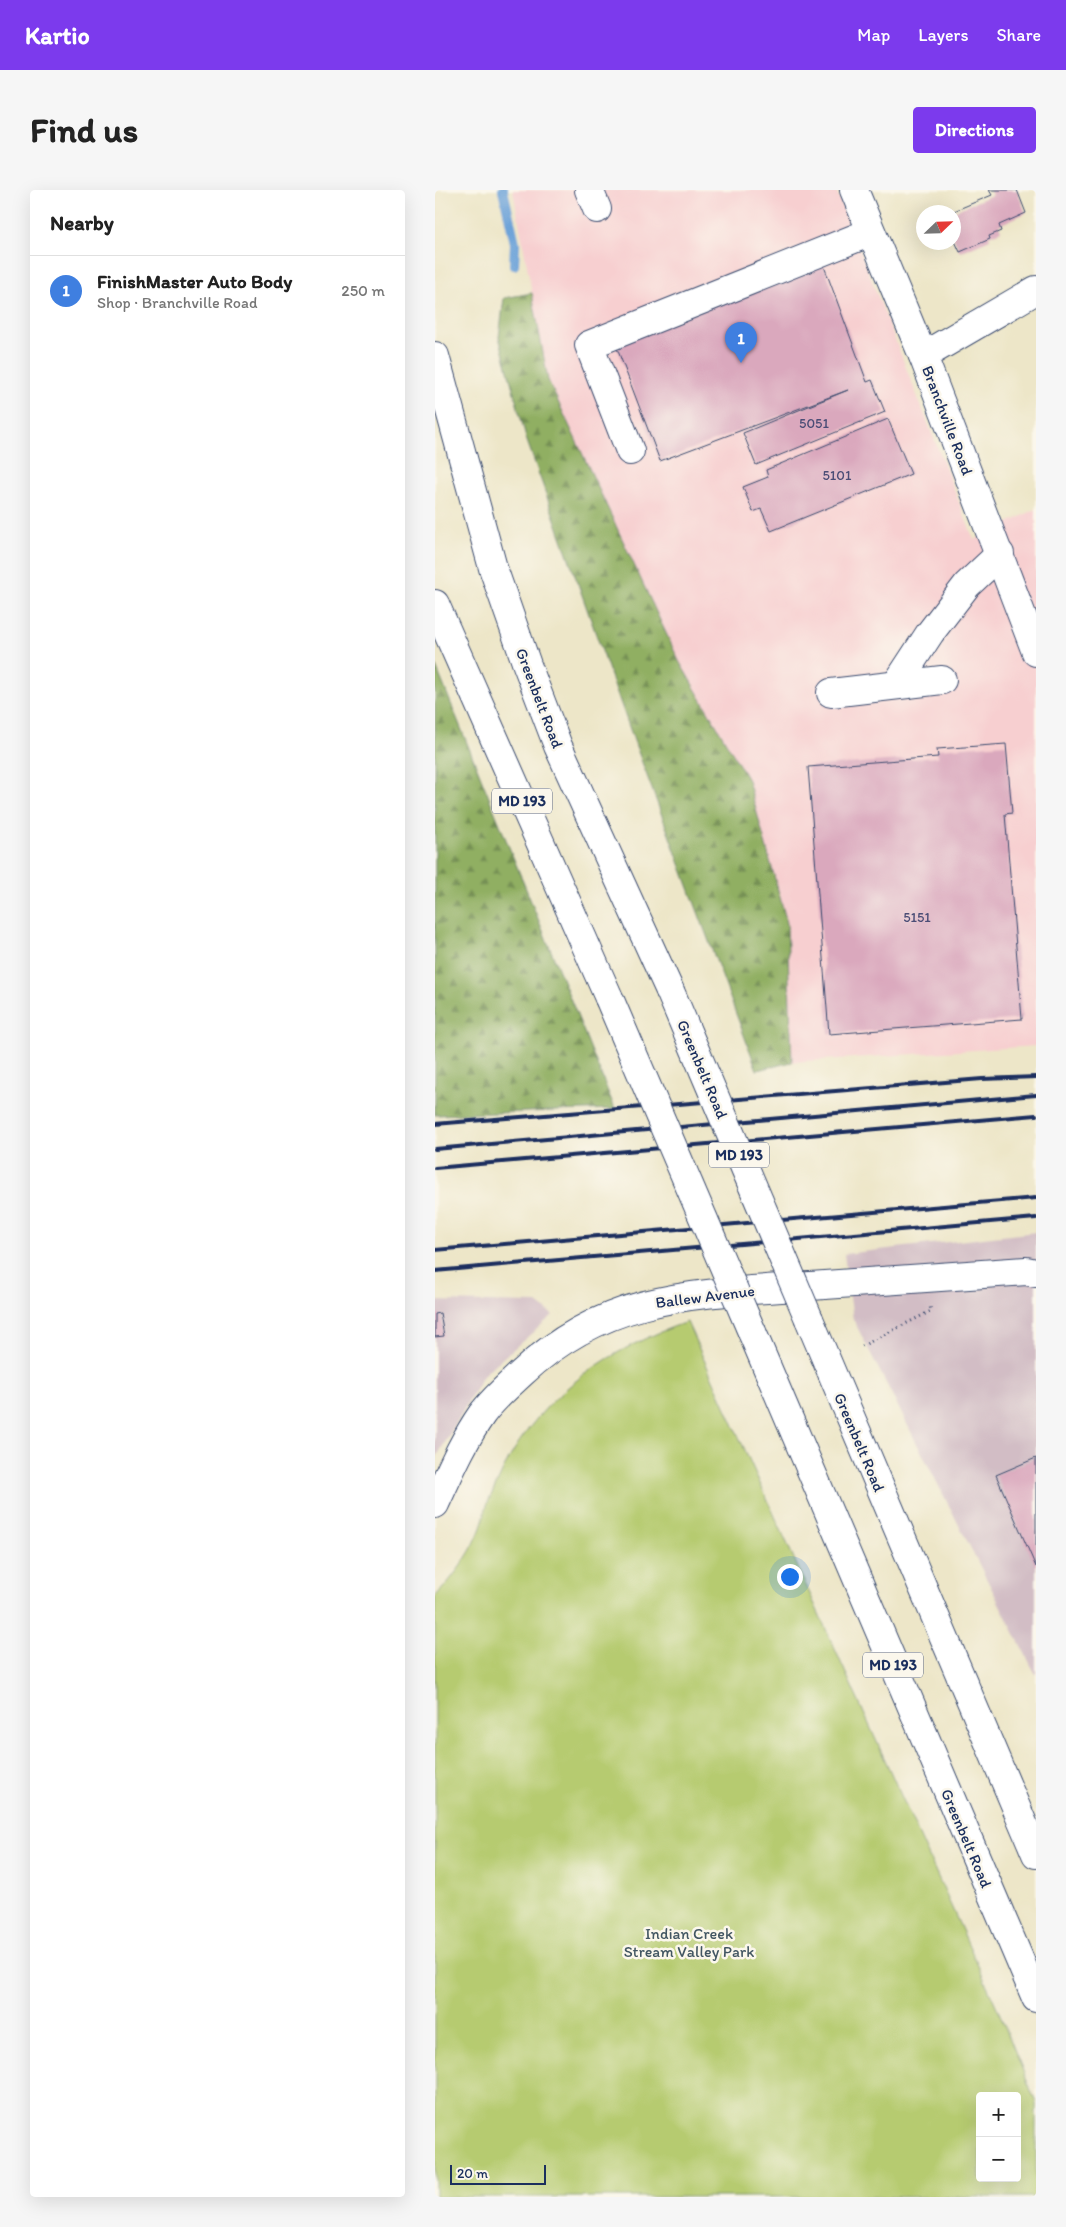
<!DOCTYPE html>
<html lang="en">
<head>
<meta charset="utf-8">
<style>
	:root { --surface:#fff; --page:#f6f6f6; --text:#222; --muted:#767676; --line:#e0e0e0; --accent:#7c3aed }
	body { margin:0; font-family:Itim,sans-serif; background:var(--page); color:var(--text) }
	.controls { position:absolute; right:15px; bottom:15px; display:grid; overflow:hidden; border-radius:5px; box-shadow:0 5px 20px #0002 }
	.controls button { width:45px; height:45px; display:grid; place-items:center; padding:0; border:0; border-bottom:1px solid var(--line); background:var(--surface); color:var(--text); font:25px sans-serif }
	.compass { position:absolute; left:481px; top:15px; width:45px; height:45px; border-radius:50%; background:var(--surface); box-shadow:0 5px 20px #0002; rotate:67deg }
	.scale { position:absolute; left:15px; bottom:12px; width:96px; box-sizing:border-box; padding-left:5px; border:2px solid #1b2f5e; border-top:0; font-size:14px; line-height:18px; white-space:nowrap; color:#1b2f5e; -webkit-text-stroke:4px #fbf7ec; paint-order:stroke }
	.you { position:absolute; left:354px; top:1386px; width:18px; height:18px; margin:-12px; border:4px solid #fff; border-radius:50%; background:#1a73e8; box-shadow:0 0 0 8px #1a73e833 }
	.badge { display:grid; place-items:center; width:32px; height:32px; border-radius:50%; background:var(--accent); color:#fff; font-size:16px; font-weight:700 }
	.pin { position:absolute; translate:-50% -41px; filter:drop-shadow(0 1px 2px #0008) }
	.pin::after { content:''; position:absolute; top:26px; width:18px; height:15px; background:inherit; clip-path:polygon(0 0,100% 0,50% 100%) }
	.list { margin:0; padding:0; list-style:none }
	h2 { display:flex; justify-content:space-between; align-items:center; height:65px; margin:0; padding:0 20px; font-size:21px }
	h2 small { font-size:16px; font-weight:400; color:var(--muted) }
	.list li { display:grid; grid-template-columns:32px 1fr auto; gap:15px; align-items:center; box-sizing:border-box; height:70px; padding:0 20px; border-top:1px solid var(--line) }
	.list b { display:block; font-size:19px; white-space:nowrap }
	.list p { margin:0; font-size:16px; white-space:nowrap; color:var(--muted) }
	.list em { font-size:16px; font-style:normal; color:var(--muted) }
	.map { position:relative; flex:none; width:601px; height:2007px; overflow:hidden; border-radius:5px }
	header { display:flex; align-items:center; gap:30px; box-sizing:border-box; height:70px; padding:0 25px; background:var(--accent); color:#fff }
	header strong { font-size:24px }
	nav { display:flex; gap:28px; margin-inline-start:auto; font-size:18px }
	.intro { display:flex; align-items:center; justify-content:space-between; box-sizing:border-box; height:120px; padding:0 30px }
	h1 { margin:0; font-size:35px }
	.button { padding:12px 22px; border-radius:5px; background:var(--accent); color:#fff; font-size:18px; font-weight:700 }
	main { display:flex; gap:30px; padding:0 30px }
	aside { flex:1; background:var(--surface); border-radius:5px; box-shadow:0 5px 20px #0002 }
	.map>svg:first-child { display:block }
	.built { fill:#f7cfd0 }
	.industrial { fill:#d2bdc5 }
	.forest { fill:url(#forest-firs); stroke:#566f60 }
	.park { fill:#b6cb6f; stroke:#687d66; fill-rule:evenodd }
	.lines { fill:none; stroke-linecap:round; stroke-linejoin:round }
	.stream { stroke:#6aa1d8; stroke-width:10 }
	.building { fill:#daa8bd }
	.minor-casing { stroke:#3a4a6e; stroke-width:30 }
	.major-casing { stroke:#3a4a6e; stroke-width:30 }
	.path { stroke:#3a4a6e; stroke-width:3; stroke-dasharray:1 4; stroke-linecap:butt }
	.minor { stroke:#fff; stroke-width:28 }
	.major { stroke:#fff; stroke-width:28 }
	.rail { stroke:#1b2f5e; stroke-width:4 }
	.major-bridge-casing { stroke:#3a4a6e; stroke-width:30; stroke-linecap:butt }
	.major-bridge { stroke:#fff; stroke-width:28 }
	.labels { text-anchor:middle; stroke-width:5; stroke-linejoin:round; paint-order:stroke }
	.number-label { font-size:14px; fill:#4b4d76 }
	.shield { fill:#fbf7ec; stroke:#5e6b89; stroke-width:1 }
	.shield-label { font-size:15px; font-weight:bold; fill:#1b2f5e }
	.street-label { font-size:16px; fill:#1b2f5e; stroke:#fbf7ec }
	.park-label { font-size:16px; fill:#425662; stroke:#fbf7ec }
</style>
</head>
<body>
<header>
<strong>Kartio</strong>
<nav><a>Map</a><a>Layers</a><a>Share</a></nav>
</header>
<div class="intro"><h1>Find us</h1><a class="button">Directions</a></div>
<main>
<aside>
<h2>Nearby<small></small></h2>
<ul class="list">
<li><span class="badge" style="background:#3f7fe0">1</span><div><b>FinishMaster Auto Body</b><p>Shop · Branchville Road</p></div><em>250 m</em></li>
</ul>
</aside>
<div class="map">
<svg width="601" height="2007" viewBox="0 0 601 2007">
	<defs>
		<pattern id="forest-firs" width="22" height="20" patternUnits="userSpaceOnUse" patternTransform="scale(1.25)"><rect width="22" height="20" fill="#90af62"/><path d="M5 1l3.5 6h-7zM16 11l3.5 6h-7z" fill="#758f54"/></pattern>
	</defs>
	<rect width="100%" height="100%" fill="#fbf7ec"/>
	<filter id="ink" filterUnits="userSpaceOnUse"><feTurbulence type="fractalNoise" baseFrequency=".02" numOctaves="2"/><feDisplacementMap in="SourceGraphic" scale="10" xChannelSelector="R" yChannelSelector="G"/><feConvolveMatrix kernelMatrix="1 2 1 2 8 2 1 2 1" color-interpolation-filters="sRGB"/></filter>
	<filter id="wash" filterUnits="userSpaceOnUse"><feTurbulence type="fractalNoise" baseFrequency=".0096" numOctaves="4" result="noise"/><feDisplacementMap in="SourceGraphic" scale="20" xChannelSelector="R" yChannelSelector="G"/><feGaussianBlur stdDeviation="1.12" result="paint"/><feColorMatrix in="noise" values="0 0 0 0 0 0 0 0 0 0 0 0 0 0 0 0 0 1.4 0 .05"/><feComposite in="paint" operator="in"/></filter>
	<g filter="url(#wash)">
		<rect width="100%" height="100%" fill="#ede6c8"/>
		<path class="built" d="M 78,0 L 401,0 L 539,350 L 601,319 L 601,856 L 357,872 L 352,733 L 313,590 L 244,471 L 113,190 Z"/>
		<g class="industrial">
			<path d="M 601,1042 L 601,1485 L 418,1129 L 409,1064 Z"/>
			<path d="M 0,1111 L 102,1113 L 118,1125 L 49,1184 L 0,1270 Z"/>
		</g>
		<g class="forest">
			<path d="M 97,103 L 113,190 L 244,471 L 313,590 L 352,733 L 357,872 L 322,880 L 202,559 L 92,251 L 64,147 L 69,108 Z"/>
			<path d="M 0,474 L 180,919 L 0,925 Z"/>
		</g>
		<path class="park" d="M 252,1132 L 564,1822 L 601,1913 L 601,2007 L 0,2007 L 0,1407 C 16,1390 34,1367 43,1345 C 48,1335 49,1323 53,1312 C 58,1301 64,1289 69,1278 C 107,1203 176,1158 252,1132 ZM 545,1906 L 582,1906 L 582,1988 L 545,1988 Z"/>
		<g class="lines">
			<path class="stream" d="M 68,0 L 80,53 L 79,75"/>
		</g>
		<g id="blocks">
			<g class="building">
				<path d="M 554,0 L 582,0 L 591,23 L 564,35 L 566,41 L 554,46 L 555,49 L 525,62 L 518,47 L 519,21 L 557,5 Z"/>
				<path d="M 386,68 L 432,192 L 437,190 L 450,222 L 321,275 L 308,243 L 413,200 L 225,271 L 180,153 Z"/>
				<path d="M 453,229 L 476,284 L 336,341 L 326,319 L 318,322 L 308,297 L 333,287 L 331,280 Z"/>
				<path d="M 571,554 L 577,623 L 570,624 L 587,829 L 394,844 L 373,577 L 503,567 L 502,559 Z"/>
				<path d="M 5,1123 L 9,1146 L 0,1147 L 0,1124 Z"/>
				<path d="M 601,1268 L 601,1377 L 561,1285 Z"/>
			</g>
		</g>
	</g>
	<g filter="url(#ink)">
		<use href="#blocks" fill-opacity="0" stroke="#3a4a6e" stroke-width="1"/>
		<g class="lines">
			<defs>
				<g id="minor">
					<path d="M 154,0 L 162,19"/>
					<path d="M 419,0 L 488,166 L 601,462"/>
					<path d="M 488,166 L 601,100"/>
					<path d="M 195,261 L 154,155 L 436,42"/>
					<path d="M 461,495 L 495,443 L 532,395 L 565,364"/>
					<path d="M 396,503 L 507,490"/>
					<path d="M 0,1314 C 14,1284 28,1251 47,1224 C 58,1209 73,1196 87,1183 C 169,1106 255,1104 361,1097 C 437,1091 514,1086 591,1081 L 601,1083"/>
				</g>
				<g id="major">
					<path d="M 0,166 L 58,378 L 92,475 L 123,556 L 235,801"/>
					<path d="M 0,414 L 174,808"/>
					<path d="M 374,1129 L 601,1664"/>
					<path d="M 317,1142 L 601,1808"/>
				</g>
			</defs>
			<use href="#minor" class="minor-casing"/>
			<use href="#major" class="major-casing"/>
			<path class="path" d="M 427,1156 L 496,1121 L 495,1116"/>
			<use href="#minor" class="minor"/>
			<use href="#major" class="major"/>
			<g class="rail">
				<path d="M 0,934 L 547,889 L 601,887"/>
				<path d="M 0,959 L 601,905"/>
				<path d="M 0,978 L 601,925"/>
				<path d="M 0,1060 L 601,1008"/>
				<path d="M 0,1081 L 601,1028"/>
			</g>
			<defs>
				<g id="major-bridge">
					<path d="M 235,801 L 374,1129"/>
					<path d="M 174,808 L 317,1142"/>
				</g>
			</defs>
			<use href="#major-bridge" class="major-bridge-casing"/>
			<use href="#major-bridge" class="major-bridge"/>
		</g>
	</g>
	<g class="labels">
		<g class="number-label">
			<text x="379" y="238">5051</text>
			<text x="402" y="290">5101</text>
			<text x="482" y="732">5151</text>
		</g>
		<g class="shield">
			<rect x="57" y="598.5" width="60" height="25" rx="4"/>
			<rect x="274" y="952.5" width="60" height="25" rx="4"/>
			<rect x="428" y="1462.5" width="60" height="25" rx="4"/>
		</g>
		<g class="shield-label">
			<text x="87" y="616">MD 193</text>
			<text x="304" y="970">MD 193</text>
			<text x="458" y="1480">MD 193</text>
		</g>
		<g class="street-label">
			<text transform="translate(513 230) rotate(69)" y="6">Branchville Road</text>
			<text transform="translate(105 508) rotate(69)" y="6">Greenbelt Road</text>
			<text transform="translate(268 879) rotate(67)" y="6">Greenbelt Road</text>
			<text transform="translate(270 1106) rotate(-7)" y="6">Ballew Avenue</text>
			<text transform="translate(425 1252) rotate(67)" y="6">Greenbelt Road</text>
			<text transform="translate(532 1648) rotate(67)" y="6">Greenbelt Road</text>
		</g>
		<g class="park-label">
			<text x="254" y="1749">Indian Creek<tspan x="254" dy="18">Stream Valley Park</tspan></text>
		</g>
	</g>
</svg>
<div class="controls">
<button>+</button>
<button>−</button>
</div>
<svg class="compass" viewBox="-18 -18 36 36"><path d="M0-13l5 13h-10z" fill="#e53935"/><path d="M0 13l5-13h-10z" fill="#767676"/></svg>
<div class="scale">20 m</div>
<div class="you"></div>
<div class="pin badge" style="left:306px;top:173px;background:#3f7fe0">1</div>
</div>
</main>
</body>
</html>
